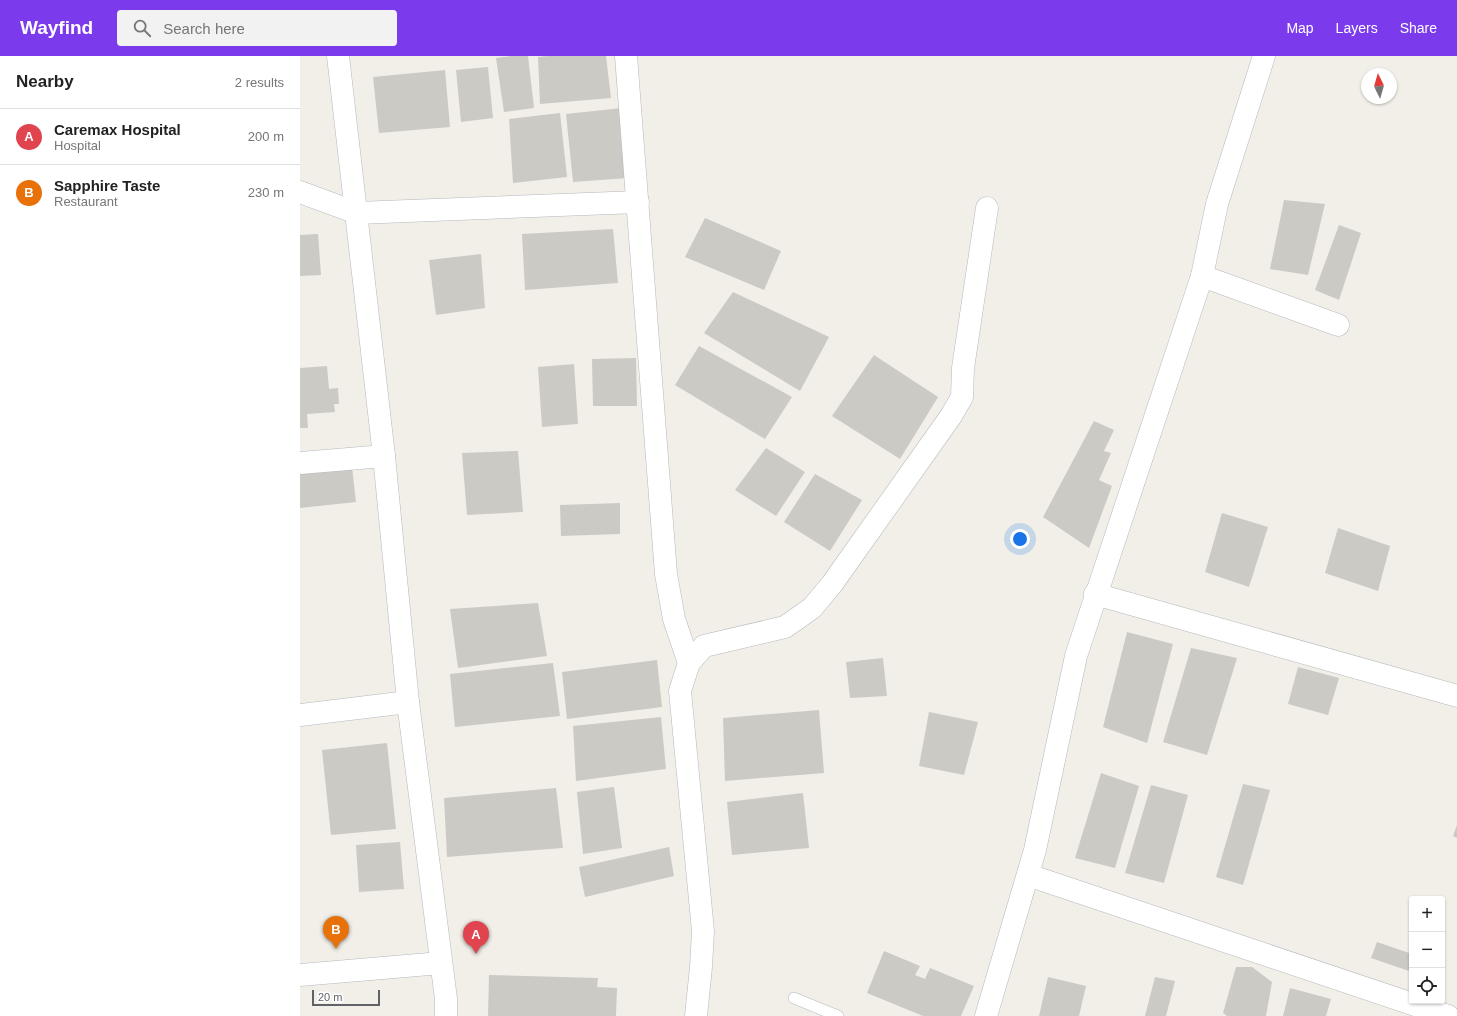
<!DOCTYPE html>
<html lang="en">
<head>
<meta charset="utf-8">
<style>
	:root { --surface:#fff; --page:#f2f2f2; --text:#222; --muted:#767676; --line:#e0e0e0; --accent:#7c3aed }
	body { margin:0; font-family:Arial,sans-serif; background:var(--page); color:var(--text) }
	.controls { position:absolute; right:12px; bottom:12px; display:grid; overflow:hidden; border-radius:4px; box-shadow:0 1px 3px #0004 }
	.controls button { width:36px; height:36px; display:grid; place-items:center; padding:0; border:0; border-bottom:1px solid var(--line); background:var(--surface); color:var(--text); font:20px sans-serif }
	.compass { position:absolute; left:1061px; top:12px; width:36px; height:36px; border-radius:50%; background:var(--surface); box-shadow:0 1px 3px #0004; rotate:355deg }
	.scale { position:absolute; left:12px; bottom:10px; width:68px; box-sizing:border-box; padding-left:4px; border:2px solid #5f6368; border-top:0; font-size:11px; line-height:14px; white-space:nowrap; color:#5f6368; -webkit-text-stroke:3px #fff; paint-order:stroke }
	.you { position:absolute; left:720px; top:483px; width:14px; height:14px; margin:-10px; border:3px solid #fff; border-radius:50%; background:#1a73e8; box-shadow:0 0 0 6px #1a73e833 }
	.badge { display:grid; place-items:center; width:26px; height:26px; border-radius:50%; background:var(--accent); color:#fff; font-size:13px; font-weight:700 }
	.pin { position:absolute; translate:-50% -33px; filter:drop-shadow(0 1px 2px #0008) }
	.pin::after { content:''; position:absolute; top:21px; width:14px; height:12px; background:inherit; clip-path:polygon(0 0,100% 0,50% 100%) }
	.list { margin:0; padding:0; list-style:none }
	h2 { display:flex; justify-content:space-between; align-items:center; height:52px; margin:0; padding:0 16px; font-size:17px }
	h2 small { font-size:13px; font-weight:400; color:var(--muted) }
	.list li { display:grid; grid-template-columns:26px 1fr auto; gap:12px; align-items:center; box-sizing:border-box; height:56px; padding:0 16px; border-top:1px solid var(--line) }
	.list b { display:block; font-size:15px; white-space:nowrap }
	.list p { margin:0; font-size:13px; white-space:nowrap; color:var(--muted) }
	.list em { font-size:13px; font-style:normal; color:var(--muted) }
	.icon { flex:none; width:22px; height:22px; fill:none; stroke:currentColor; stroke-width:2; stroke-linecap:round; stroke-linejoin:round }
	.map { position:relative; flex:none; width:1157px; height:960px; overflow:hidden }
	header { display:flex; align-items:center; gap:24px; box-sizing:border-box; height:56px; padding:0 20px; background:var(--accent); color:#fff }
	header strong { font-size:19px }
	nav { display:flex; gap:22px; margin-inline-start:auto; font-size:14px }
	.search { width:280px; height:36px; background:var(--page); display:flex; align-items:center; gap:10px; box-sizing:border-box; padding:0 14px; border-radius:4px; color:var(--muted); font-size:15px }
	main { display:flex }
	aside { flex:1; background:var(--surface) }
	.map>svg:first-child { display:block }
	.building { fill:#cccac5 }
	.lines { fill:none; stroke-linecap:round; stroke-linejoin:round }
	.service-casing { stroke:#b5b8bc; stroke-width:12 }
	.minor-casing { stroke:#b5b8bc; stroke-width:23 }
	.service { stroke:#fff; stroke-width:11 }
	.minor { stroke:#fff; stroke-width:22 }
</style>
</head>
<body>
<header>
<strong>Wayfind</strong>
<div class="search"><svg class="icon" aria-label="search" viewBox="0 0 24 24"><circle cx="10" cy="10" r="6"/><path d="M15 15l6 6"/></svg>Search here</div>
<nav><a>Map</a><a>Layers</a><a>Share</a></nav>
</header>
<main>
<aside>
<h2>Nearby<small>2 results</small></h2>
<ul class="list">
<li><span class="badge" style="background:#e0444e">A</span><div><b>Caremax Hospital</b><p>Hospital</p></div><em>200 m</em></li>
<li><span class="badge" style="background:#e8710a">B</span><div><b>Sapphire Taste</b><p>Restaurant</p></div><em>230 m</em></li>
</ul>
</aside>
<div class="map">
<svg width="1157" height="960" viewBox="0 0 1157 960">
	<rect width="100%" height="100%" fill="#f1efe8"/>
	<g class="building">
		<path d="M 211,0 L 228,0 L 234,52 L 204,56 L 196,2 Z"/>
		<path d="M 248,0 L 306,0 L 311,42 L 240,48 L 238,1 Z"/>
		<path d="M 188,11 L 193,62 L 161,66 L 156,14 Z"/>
		<path d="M 145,14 L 150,71 L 79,77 L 73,21 Z"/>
		<path d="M 322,52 L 328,122 L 273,126 L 266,58 Z"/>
		<path d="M 260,57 L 267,121 L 213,127 L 209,63 Z"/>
		<path d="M 984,144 L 1025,148 L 1008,219 L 970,213 Z"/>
		<path d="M 405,162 L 481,195 L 464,234 L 385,201 Z"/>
		<path d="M 1039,169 L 1061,177 L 1039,244 L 1015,234 Z"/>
		<path d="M 313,173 L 318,227 L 225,234 L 222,178 Z"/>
		<path d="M 18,178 L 21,219 L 0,220 L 0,179 Z"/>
		<path d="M 181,198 L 185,252 L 136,259 L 129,204 Z"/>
		<path d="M 433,236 L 529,281 L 500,335 L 404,277 Z"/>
		<path d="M 399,290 L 492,341 L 465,383 L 375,329 Z"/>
		<path d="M 574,299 L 638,341 L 600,403 L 532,360 Z"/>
		<path d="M 336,302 L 337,350 L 293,350 L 292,303 Z"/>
		<path d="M 274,308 L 278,368 L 242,371 L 238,311 Z"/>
		<path d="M 27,310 L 29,333 L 38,332 L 39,348 L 34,348 L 35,356 L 7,358 L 8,372 L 0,372 L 0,312 Z"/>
		<path d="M 794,365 L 814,374 L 804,395 L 811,397 L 799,424 L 812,430 L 789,492 L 743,461 Z"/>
		<path d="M 466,392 L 505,416 L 476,460 L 435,434 Z"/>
		<path d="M 218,395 L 223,456 L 167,459 L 162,397 Z"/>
		<path d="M 52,411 L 56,446 L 0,452 L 0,417 Z"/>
		<path d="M 515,418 L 562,444 L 530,495 L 484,466 Z"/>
		<path d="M 320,447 L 320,478 L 261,480 L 260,449 Z"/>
		<path d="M 922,457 L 968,471 L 949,531 L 905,516 Z"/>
		<path d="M 1038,472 L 1090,490 L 1078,535 L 1025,517 Z"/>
		<path d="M 238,547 L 247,600 L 158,612 L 150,553 Z"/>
		<path d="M 827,576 L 873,588 L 847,687 L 803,671 Z"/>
		<path d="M 891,592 L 937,602 L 907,699 L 863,686 Z"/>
		<path d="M 583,602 L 587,640 L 550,642 L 546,606 Z"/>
		<path d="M 357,604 L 362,651 L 267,663 L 262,616 Z"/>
		<path d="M 253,607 L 260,660 L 155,671 L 150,618 Z"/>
		<path d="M 998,611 L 1039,622 L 1028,659 L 988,648 Z"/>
		<path d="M 519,654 L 524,717 L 425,725 L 423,662 Z"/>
		<path d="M 629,656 L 678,666 L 664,719 L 619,710 Z"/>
		<path d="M 361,661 L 366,713 L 276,725 L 273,670 Z"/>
		<path d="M 87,687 L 96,773 L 31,779 L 22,694 Z"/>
		<path d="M 801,717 L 839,730 L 815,812 L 775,802 Z"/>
		<path d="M 943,728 L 970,734 L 943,829 L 916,821 Z"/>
		<path d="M 851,729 L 888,739 L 864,827 L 825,817 Z"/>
		<path d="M 314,731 L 322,792 L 283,798 L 277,736 Z"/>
		<path d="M 256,732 L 263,792 L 147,801 L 144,742 Z"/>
		<path d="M 503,737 L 509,792 L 432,799 L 427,746 Z"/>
		<path d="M 1157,769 L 1157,782 L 1153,780 Z"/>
		<path d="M 100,786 L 104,833 L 59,836 L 56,789 Z"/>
		<path d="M 369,791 L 374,820 L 285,841 L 279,811 Z"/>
		<path d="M 1077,886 L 1112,898 L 1112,905 L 1109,915 L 1071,902 Z"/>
		<path d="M 584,895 L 620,910 L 615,919 L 625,923 L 630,912 L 674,930 L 661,960 L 623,960 L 567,937 Z"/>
		<path d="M 936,911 L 952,911 L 972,926 L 966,960 L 927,960 L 923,957 Z"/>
		<path d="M 189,919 L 298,922 L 297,931 L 317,932 L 316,960 L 188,960 Z"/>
		<path d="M 748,921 L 786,930 L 779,960 L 739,960 Z"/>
		<path d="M 855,921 L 875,925 L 866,960 L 845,960 Z"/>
		<path d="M 990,932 L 1031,943 L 1026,960 L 983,960 Z"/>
	</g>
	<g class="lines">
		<defs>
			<path id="service" d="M 494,942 L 538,960"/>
			<g id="minor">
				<path d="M 38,0 L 84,400 L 108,646 L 146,943 L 146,960"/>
				<path d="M 326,0 L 366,518 L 374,563 L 389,607"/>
				<path d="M 0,136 L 57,157 L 338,146"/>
				<path d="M 902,220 L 1038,269"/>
				<path d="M 0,407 L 84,400"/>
				<path d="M 795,538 L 1157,640"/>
				<path d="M 0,659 L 108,646"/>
				<path d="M 728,819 L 1148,960"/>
				<path d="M 0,919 L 141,907"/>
				<path d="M 396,960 L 401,911 L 403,875 L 380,635 L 389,607 L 404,590 L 485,571 L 512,552 L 532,528 L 651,360 L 662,341 L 663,312 L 687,152"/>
				<path d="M 686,960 L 735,794 L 776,600 L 902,220 L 917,148 L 964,0"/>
			</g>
		</defs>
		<use href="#service" class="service-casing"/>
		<use href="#minor" class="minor-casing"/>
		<use href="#service" class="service"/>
		<use href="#minor" class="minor"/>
	</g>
</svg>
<div class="controls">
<button>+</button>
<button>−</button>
<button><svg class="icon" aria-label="locate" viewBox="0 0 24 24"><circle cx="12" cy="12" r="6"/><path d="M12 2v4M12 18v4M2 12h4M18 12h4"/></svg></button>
</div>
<svg class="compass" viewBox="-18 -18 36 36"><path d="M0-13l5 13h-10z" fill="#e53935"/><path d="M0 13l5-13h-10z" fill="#767676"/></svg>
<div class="scale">20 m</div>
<div class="you"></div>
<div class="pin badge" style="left:176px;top:898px;background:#e0444e">A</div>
<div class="pin badge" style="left:36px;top:893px;background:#e8710a">B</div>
</div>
</main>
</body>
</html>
